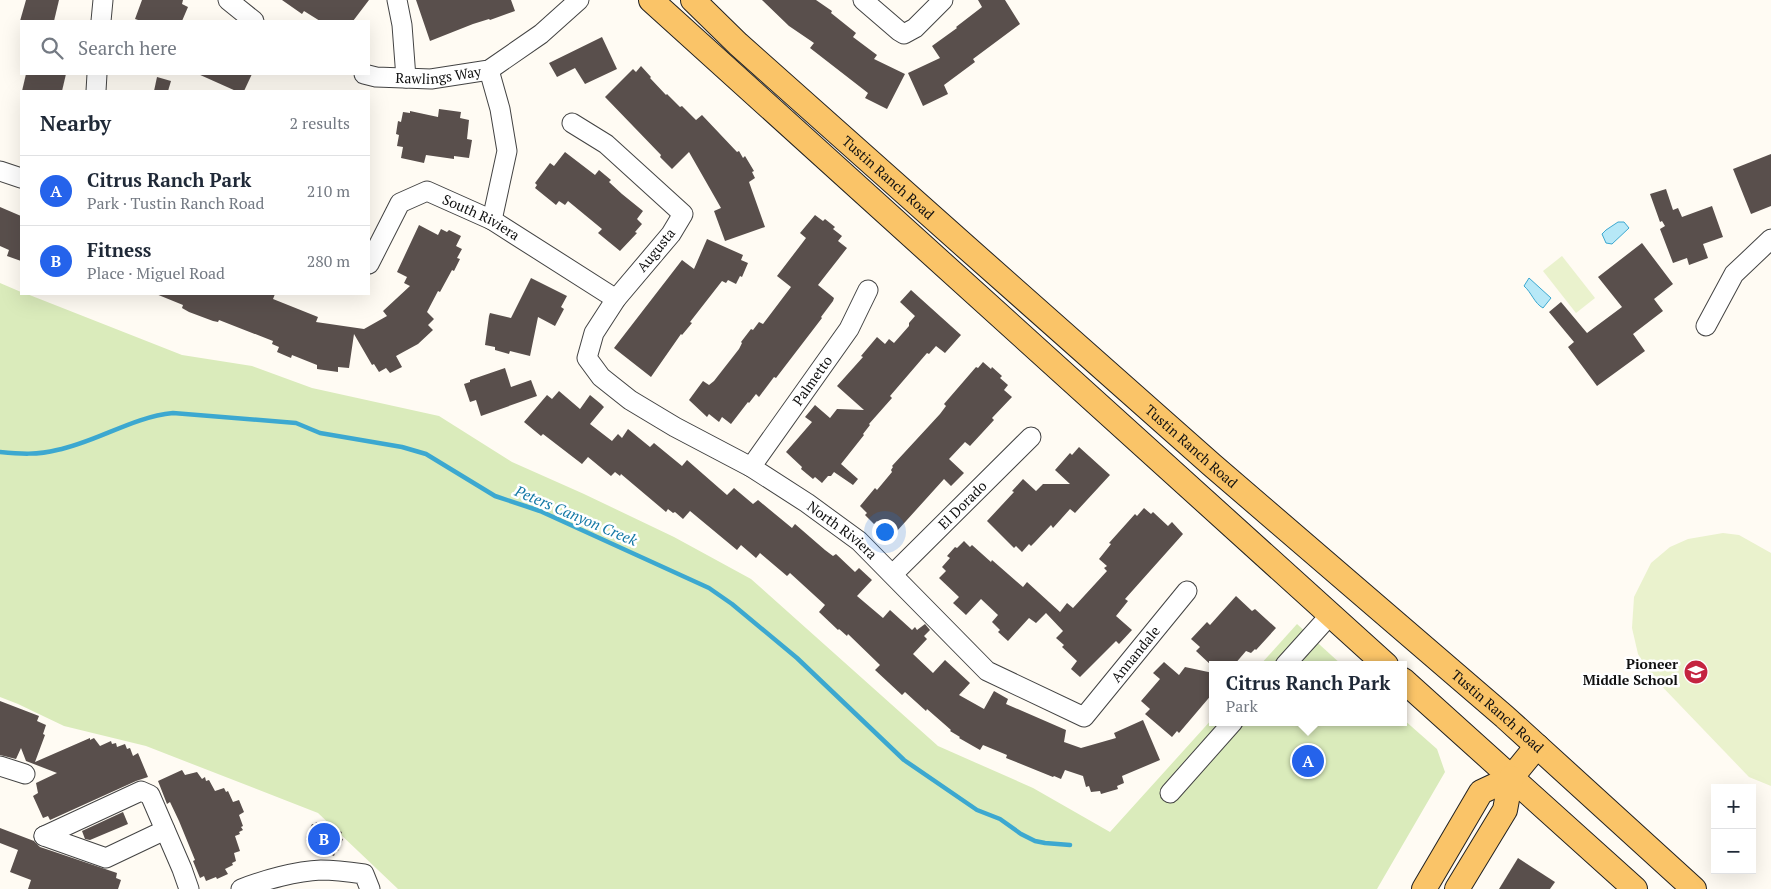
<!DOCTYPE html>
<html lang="en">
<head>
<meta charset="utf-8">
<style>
	:root { --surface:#fff; --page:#f6f6f7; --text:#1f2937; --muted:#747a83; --line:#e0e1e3; --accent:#2563eb }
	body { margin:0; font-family:"PT Serif",serif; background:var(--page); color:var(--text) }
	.controls { position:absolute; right:15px; bottom:15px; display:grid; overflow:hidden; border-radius:0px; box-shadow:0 5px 20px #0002 }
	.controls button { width:45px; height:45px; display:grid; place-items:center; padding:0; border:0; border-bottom:1px solid var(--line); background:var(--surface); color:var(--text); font:25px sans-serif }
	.you { position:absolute; left:884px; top:531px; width:18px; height:18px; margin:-12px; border:4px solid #fff; border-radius:50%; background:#1a73e8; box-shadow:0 0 0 8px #1a73e833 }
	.badge { display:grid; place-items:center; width:32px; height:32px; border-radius:50%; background:var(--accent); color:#fff; font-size:16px; font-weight:700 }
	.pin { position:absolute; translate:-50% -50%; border:2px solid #fff; box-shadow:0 1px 5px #0006 }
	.popup { position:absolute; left:1209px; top:661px; width:198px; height:65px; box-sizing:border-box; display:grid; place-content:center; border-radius:0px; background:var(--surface); filter:drop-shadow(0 1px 4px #0005); font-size:16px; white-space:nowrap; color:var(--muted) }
	.popup b { font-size:19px; color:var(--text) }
	.popup::after { content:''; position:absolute; left:50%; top:100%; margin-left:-10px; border:10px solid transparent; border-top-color:var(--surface) }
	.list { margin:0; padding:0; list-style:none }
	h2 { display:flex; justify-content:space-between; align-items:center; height:65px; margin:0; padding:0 20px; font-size:21px }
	h2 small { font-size:16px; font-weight:400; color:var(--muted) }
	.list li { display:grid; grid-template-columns:32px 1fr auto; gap:15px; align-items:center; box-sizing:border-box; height:70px; padding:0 20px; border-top:1px solid var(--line) }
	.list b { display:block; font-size:19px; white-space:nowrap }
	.list p { margin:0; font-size:16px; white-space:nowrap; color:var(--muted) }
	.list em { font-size:16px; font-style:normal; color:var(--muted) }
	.icon { flex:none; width:28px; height:28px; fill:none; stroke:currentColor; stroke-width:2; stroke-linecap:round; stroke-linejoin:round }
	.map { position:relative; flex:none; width:1771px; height:889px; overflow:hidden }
	.search { position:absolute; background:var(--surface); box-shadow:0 5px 20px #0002; left:20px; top:20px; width:350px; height:55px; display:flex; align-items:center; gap:12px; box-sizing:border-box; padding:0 18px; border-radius:0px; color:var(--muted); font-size:19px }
	.panel { position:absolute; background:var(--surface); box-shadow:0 5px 20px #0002; left:20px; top:90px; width:350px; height:205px; border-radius:0px }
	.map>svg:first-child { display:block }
	.green { fill:#daebbb }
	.pitch { fill:#eaf2cd }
	.water { fill:#b7e8f7; stroke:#3ca8d0 }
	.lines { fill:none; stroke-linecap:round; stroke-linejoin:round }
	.stream { stroke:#3ca8d0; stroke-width:4.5 }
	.building { fill:#594f4c }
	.minor-casing { stroke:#434343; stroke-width:21 }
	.major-casing { stroke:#212121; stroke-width:26 }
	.minor { stroke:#fff; stroke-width:19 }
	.major { stroke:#fac468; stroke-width:24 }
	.labels { text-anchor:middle; stroke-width:5; stroke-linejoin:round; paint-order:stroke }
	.street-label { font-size:14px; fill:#101010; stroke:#fff }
	.poi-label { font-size:14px; font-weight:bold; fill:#101010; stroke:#fff; text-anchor:end }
	.water-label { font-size:15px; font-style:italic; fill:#1579a6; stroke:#fff }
</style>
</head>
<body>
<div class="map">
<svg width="1771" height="889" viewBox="0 0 1771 889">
	<rect width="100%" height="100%" fill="#fffbf3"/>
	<g class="green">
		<path d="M 0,283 L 21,292 L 21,294 L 27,294 L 182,355 L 252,366 L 312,388 L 439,416 L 512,462 L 584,494 L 674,537 L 751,579 L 938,746 L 1033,788 L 1110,832 L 1213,718 L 1213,722 L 1403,722 L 1403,719 L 1437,749 L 1445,772 L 1377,889 L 398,889 L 318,813 L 146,746 L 64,726 L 18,704 L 0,697 Z"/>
		<path d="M 1297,624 L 1342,665 L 1260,665 Z"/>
	</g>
	<g class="pitch">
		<path d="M 1562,256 L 1595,298 L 1576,313 L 1543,271 Z"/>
		<path d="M 1723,533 L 1739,535 L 1771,553 L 1771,786 L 1749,777 L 1653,677 L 1638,654 L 1632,628 L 1634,597 L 1651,563 L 1670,547 L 1688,539 Z"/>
	</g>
	<g class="water">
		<path d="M 1618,222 L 1624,222 L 1629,228 L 1612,244 L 1606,243 L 1602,234 L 1606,230 Z"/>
		<path d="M 1529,278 L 1551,298 L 1543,308 C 1534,303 1532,293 1524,286 Z"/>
	</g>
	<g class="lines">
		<path class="stream" d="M 0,452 C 20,454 38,455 57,450 C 97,442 132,417 173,413 L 296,423 L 320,433 L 402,447 L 426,454 L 495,496 L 540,511 L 709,588 L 732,604 L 797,658 L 904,760 L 977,810 L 1000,819 L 1021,834 L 1035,841 L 1045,843 L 1070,845"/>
	</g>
	<g class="building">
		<path d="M 26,0 L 59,0 L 54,21 L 20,21 Z"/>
		<path d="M 142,0 L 183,0 L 182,4 L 188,7 L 182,21 L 141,21 L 135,19 Z"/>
		<path d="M 282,0 L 369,0 L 353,21 L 320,21 L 304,11 L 302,14 Z"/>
		<path d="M 416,0 L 511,0 L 515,11 L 490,20 L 489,19 L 473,24 L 430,41 Z"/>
		<path d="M 762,0 L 816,0 L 832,11 L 831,13 L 856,33 L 853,37 L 877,55 L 874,59 L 905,74 L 887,109 L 865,98 L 868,93 L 810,48 L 814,43 L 789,26 Z"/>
		<path d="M 978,0 L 1005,0 L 1020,24 L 973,59 L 975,62 L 944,85 L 948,94 L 923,106 L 908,73 L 940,58 L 932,46 L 957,28 L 956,27 L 982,7 Z"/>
		<path d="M 602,37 L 617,69 L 585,84 L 575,68 L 557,77 L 549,63 Z"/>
		<path d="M 641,66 L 651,77 L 650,78 L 666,95 L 667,94 L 680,107 L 682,106 L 696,120 L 702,115 L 737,152 L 739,151 L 743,158 L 745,156 L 754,171 L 752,172 L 755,178 L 749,182 L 765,227 L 725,241 L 714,211 L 721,208 L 689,152 L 672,169 L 660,157 L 661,155 L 605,97 L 633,69 L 636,72 Z"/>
		<path d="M 26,74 L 66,74 L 62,91 L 22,91 Z"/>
		<path d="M 198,74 L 252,74 L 244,91 L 236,91 Z"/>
		<path d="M 157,77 L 171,81 L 168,91 L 154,91 Z"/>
		<path d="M 439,109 L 461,112 L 460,118 L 469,120 L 467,139 L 472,140 L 469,158 L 454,156 L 454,159 L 426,155 L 424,163 L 401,158 L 403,147 L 397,146 L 399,135 L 396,134 L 398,121 L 401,122 L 403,112 L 410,113 L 410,111 L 438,117 Z"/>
		<path d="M 565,152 L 595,175 L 599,170 L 611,180 L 609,182 L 622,194 L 643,211 L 637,219 L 642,224 L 635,232 L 637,233 L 620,251 L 598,233 L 602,229 L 568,201 L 565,205 L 559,201 L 556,205 L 535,188 L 537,185 L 535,183 L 550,163 L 554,166 Z"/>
		<path d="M 1771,154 L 1771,206 L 1751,214 L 1733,169 Z"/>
		<path d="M 1666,189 L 1673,210 L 1678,208 L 1682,217 L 1712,206 L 1723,237 L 1703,244 L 1708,258 L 1689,265 L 1687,258 L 1673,263 L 1660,229 L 1665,226 L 1662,221 L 1660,222 L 1650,194 Z"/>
		<path d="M 0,207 L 21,216 L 21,261 L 7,256 L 9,250 L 0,246 Z"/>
		<path d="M 815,215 L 823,221 L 825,219 L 835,227 L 833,229 L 842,236 L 838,241 L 847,248 L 818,285 L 834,298 L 833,301 L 821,317 L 822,318 L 776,378 L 774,377 L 759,397 L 756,394 L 749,403 L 748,402 L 731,424 L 722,417 L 719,422 L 709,414 L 707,417 L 689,400 L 703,381 L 709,385 L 714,381 L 739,349 L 742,343 L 741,342 L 751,329 L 753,330 L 759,322 L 763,324 L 791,287 L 777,276 L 803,242 L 806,238 L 800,233 Z"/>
		<path d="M 419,225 L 438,235 L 441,229 L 447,232 L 449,230 L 461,236 L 456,246 L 462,249 L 457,258 L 460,259 L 454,271 L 452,270 L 440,292 L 438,291 L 427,312 L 434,319 L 428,325 L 433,330 L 418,344 L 396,356 L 402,367 L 390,373 L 386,368 L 379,372 L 374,364 L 372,365 L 354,334 L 349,368 L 338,367 L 338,372 L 317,369 L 317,365 L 292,355 L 291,358 L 277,352 L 279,347 L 272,344 L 273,341 L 219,320 L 218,322 L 213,321 L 189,312 L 182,308 L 183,305 L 156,294 L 275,294 L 273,299 L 318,317 L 316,322 L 364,329 L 387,316 L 383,311 L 410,286 L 404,283 L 407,277 L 397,272 Z"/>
		<path d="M 707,239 L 743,255 L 741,260 L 748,263 L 742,277 L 740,276 L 736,284 L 728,280 L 726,283 L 722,281 L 690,322 L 692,323 L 682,335 L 681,334 L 651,377 L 614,348 L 682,260 L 694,269 Z"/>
		<path d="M 1642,243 L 1673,284 L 1654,299 L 1663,311 L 1633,334 L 1645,351 L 1597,386 L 1568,347 L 1574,342 L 1549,312 L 1561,302 L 1587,333 L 1622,307 L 1598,277 Z"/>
		<path d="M 531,278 L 567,296 L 561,307 L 564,309 L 555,326 L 538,317 L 530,356 L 510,351 L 509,354 L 495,350 L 495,347 L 485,345 L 489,316 L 490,313 L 511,318 Z"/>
		<path d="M 911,290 L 961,335 L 945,353 L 936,346 L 929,354 L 927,353 L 890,396 L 892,398 L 869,424 L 870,425 L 863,434 L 864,435 L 841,464 L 858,479 L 853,485 L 834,472 L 831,476 L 828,476 L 822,483 L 815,477 L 813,479 L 801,469 L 802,467 L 786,452 L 812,422 L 805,417 L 815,405 L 830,418 L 837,409 L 864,410 L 837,386 L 863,357 L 861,356 L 877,337 L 885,344 L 889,339 L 894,343 L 909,326 L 909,323 L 915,316 L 900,302 Z"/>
		<path d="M 983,362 L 991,369 L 992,367 L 1002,376 L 1000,378 L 1008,385 L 1004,390 L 1012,397 L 992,418 L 994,420 L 970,446 L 965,442 L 949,459 L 964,473 L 951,486 L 944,479 L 897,531 L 889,524 L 885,529 L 877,521 L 874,524 L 865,515 L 867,513 L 860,506 L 875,488 L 877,490 L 892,472 L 891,470 L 893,467 L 892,466 L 940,414 L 946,406 L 944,404 L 976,367 L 978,368 Z"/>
		<path d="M 505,368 L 511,387 L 531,380 L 537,396 L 481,416 L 476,400 L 470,402 L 464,384 L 470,382 L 470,380 Z"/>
		<path d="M 559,391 L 580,409 L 590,395 L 601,404 L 604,407 L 590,424 L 612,441 L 618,434 L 622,438 L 628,429 L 650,447 L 654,443 L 682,466 L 687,460 L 727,495 L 734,488 L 753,504 L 758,500 L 792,528 L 795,524 L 825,550 L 833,556 L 836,554 L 855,572 L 859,568 L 872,580 L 857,596 L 883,618 L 890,610 L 912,630 L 915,627 L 917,630 L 925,624 L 930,630 L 924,636 L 927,639 L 913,654 L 933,673 L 945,660 L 970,683 L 959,695 L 984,709 L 994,691 L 1008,699 L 1006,704 L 1066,730 L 1064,742 L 1081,748 L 1116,738 L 1114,733 L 1143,720 L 1160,760 L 1122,776 L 1124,783 L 1117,786 L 1118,789 L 1101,794 L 1100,791 L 1091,792 L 1089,786 L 1086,787 L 1083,776 L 1065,770 L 1061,779 L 1054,776 L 1053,777 L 1006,758 L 1007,755 L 983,745 L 980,750 L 959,738 L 960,737 L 950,731 L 951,730 L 927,709 L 926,711 L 905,692 L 902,695 L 875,670 L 880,665 L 848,634 L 847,636 L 839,629 L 838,630 L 819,612 L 825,605 L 790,573 L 787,576 L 760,553 L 756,558 L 741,545 L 737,550 L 690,511 L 683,519 L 675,512 L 673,513 L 668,509 L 666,512 L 621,474 L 620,476 L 615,472 L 611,476 L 588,457 L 582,464 L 543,434 L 541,436 L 524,422 L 547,395 L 552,399 Z"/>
		<path d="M 1079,447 L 1110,475 L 1075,513 L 1070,509 L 1053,528 L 1051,525 L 1035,542 L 1031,546 L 1029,544 L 1022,552 L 1016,546 L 1014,548 L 987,521 L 1014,492 L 1012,491 L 1023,479 L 1036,491 L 1043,484 L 1070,484 L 1055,470 L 1070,453 L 1072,455 Z"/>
		<path d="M 1144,508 L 1151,514 L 1153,512 L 1168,526 L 1172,522 L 1183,534 L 1125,599 L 1128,601 L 1116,616 L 1132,630 L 1119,644 L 1116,641 L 1080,677 L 1071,669 L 1077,661 L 1062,647 L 1064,645 L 1056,638 L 1063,631 L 1046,613 L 1036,623 L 1029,618 L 1008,641 L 998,632 L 1000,630 L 992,622 L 998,615 L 981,599 L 966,615 L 953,603 L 959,597 L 939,578 L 946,571 L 942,567 L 950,558 L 947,556 L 955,547 L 957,548 L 964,541 L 970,547 L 972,545 L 991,562 L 992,560 L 1023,587 L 1027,582 L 1060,612 L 1067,603 L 1073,608 L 1107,571 L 1104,568 L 1107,566 L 1099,559 L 1111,544 L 1109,543 L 1135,514 L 1137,516 Z"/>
		<path d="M 1236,596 L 1252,611 L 1255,609 L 1276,628 L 1256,650 L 1255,649 L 1251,653 L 1246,651 L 1234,665 L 1211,665 L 1196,651 L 1200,647 L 1191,639 L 1207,622 L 1210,625 Z"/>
		<path d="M 1164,662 L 1179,675 L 1185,667 L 1213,673 L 1213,693 L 1179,733 L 1177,731 L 1172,737 L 1145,714 L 1150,709 L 1141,701 L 1160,679 L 1153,673 Z"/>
		<path d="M 0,701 L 39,716 L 37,721 L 46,725 L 43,734 L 45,735 L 35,762 L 90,738 L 90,740 L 94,738 L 100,746 L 111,741 L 112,744 L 116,743 L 117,747 L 125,744 L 127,749 L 130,748 L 133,756 L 138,753 L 148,777 L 136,781 L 50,820 L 48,816 L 43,818 L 33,796 L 38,793 L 36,783 L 57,773 L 26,761 L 21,748 L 16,759 L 0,755 Z"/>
		<path d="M 182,770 L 185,775 L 197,772 L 202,779 L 205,777 L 206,781 L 209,780 L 215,791 L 224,788 L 226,792 L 228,791 L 233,802 L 239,800 L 244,812 L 239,815 L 243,826 L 241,827 L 243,830 L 239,832 L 240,834 L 235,836 L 240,851 L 234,853 L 236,861 L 232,863 L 233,865 L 225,869 L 228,874 L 217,879 L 216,877 L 206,881 L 204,876 L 200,878 L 193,861 L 195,860 L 179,821 L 170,802 L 167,804 L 158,781 Z"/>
		<path d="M 123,812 L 128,824 L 90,840 L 85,839 L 82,831 Z"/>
		<path d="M 316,822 L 342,832 L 339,838 L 343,839 L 338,851 L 336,850 L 334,856 L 308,845 L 309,842 L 306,841 L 306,838 L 312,824 L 315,825 Z"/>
		<path d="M 0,828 L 34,841 L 40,847 L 117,873 L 116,878 L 121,880 L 118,889 L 28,889 L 31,880 L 10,872 L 18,850 L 0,843 Z"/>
		<path d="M 1518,858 L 1555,882 L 1550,889 L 1499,889 Z"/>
	</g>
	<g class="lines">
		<defs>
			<g id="minor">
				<path d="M 228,0 L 254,21"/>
				<path d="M 397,0 L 402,25 L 406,78"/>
				<path d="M 863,0 L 899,31 L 904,34 L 915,28 L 943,0"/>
				<path d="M 101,21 L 103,0"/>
				<path d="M 489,70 L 500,109 L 507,151 L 492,220"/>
				<path id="s1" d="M 364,74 L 376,77 L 431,79 L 489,70 L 541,34 L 579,0"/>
				<path d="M 96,91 L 97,74"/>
				<path id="s2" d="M 572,123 L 606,144 L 683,214 L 671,234 L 616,299 L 594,333 L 587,358 L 601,377 L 630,400 L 675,427 L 751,467 L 807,503 L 859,541 L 987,671 L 1084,717 L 1187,591"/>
				<path d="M 0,171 L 21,178"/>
				<path id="s3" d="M 369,264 L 400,203 L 427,191 L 492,220 L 616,299"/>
				<path d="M 1706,326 L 1734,274 L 1771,239"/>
				<path id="s4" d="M 751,467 L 849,329 L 868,290"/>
				<path id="s5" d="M 893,574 L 1031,437"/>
				<path d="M 1285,665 L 1331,614"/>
				<path d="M 0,766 L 25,774"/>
				<path d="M 1170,793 L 1233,722"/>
				<path d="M 44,836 L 141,791 L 150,795 L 182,869 L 189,889"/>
				<path d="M 44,836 L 106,858 L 165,830"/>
				<path d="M 241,889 C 264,880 296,871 321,870 C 335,870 350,872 364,874 L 370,889"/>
			</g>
			<g id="major">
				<path d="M 651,0 L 1386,665"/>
				<path id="s6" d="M 693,0 L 738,44 L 966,247 L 1212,465 L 1505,717 L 1694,889"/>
				<path d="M 1403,680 L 1635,889"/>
				<path d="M 1424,889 L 1481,792 L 1511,778 L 1537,746"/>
				<path d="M 1457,889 L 1505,810 L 1511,778"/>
			</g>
		</defs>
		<use href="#minor" class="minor-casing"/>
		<use href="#major" class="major-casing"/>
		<use href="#minor" class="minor"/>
		<use href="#major" class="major"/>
	</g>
	<defs>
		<symbol id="school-disc" viewBox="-11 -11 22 22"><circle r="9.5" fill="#c42440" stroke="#fff"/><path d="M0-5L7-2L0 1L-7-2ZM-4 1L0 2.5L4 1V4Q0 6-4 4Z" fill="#fff"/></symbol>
	</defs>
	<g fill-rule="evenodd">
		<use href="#school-disc" x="1682" y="658" width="28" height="28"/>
	</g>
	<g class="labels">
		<g class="street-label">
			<text dy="5" stroke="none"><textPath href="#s1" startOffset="75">Rawlings Way</textPath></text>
			<text dy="5" stroke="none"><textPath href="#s6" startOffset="264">Tustin Ranch Road</textPath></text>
			<text dy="5" stroke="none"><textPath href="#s3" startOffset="158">South Riviera</textPath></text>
			<text transform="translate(656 250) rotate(-51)" y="5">Augusta</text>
			<text dy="5" stroke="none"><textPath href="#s4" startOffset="106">Palmetto</textPath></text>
			<text dy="5" stroke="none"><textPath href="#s6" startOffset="669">Tustin Ranch Road</textPath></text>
			<text dy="5" stroke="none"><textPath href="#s5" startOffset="98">El Dorado</textPath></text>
			<text dy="5" stroke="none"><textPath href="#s2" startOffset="629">North Riviera</textPath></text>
			<text dy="5" stroke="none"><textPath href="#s2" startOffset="1020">Annandale</textPath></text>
			<text dy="5" stroke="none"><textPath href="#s6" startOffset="1074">Tustin Ranch Road</textPath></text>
		</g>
		<g class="poi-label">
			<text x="1678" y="669">Pioneer<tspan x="1678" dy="16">Middle School</tspan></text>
		</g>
		<g class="water-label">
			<text transform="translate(576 516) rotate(23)" y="5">Peters Canyon Creek</text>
		</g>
	</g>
</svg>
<div class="controls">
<button>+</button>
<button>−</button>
</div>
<div class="you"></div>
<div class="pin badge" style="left:1308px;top:761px">A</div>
<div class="popup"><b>Citrus Ranch Park</b>Park</div>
<div class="pin badge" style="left:324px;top:839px">B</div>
<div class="search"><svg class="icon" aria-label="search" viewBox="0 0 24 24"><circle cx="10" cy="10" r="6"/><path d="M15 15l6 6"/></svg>Search here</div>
<section class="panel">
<h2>Nearby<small>2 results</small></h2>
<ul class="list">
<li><span class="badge">A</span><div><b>Citrus Ranch Park</b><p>Park · Tustin Ranch Road</p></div><em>210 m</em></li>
<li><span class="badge">B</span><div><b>Fitness</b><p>Place · Miguel Road</p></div><em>280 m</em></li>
</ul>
</section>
</div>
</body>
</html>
